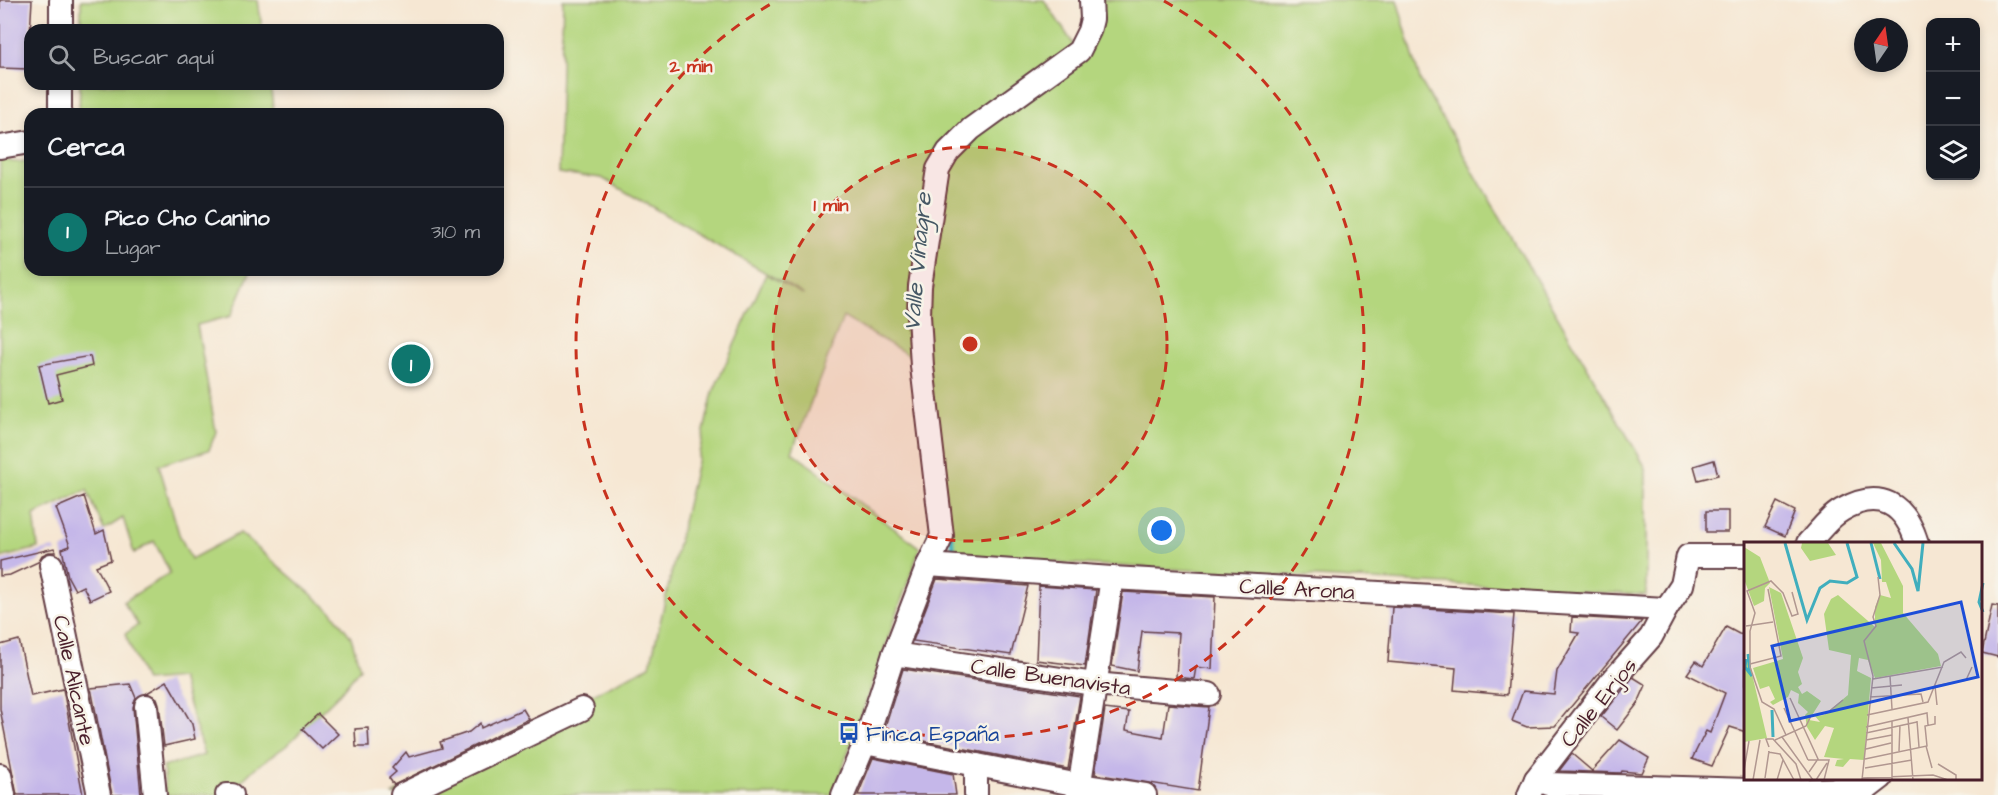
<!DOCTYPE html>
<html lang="es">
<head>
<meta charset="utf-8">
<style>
	:root { --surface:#171b24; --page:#242831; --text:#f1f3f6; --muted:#9ea1a6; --line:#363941; --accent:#0f766e }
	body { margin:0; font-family:"Architects Daughter",sans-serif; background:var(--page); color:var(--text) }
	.controls { position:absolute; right:18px; top:18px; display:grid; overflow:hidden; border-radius:12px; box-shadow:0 3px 9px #0003 }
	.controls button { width:54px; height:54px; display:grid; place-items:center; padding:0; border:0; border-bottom:2px solid var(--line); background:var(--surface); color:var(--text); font:30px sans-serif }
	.compass { position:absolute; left:1854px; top:18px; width:54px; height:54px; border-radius:50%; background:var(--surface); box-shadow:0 3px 9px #0003; rotate:13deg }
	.you { position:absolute; left:1162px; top:531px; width:21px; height:21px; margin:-15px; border:4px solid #fff; border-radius:50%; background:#1a73e8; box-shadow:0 0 0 9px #1a73e833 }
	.badge { display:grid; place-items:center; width:39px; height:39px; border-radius:50%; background:var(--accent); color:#fff; font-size:20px; font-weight:700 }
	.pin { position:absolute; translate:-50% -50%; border:3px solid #fff; box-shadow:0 2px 6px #0006 }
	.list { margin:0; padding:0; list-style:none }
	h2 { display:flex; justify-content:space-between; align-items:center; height:78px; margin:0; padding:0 24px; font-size:26px }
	h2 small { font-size:20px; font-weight:400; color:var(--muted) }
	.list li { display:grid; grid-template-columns:39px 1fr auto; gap:18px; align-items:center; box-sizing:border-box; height:90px; padding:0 24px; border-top:2px solid var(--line) }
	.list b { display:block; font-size:22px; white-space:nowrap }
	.list p { margin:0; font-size:20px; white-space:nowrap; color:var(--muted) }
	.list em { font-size:20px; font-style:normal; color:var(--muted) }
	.icon { flex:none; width:33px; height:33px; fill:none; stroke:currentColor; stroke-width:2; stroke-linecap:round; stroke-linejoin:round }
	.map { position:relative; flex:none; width:1998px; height:795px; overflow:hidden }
	.search { position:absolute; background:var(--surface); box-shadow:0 3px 9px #0003; left:24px; top:24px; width:480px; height:66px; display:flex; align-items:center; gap:15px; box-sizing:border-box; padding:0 21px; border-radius:18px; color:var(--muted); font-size:22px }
	.panel { position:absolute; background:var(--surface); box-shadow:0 3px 9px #0003; left:24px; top:108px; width:480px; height:168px; border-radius:18px }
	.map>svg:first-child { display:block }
	.green { fill:#b4d67e; stroke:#7f7a54; stroke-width:1.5 }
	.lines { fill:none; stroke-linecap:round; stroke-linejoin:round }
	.stream { stroke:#40aebd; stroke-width:5 }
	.building { fill:#c5b7e9 }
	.minor-casing { stroke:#643d44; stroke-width:26 }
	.minor { stroke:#fff; stroke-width:22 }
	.ring { fill:none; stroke:#c8321e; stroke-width:3; stroke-dasharray:10 8 }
	.labels { text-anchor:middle; stroke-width:5; stroke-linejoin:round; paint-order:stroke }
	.street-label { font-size:22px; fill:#4a1f2b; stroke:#f7f3e8 }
	.transit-label { font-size:22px; fill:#164399; stroke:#f7f3e8; text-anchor:start }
	.water-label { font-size:24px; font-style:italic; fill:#465865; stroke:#f7f3e8 }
	.inset-river { fill:none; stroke:#40aebd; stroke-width:3 }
	.inset-road { fill:none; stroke:#b19790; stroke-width:1.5 }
	.view { fill:#1d4ed8; fill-opacity:0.15; stroke:#1d4ed8; stroke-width:3 }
	.inset-edge { fill:none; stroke:#4a1f2b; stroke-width:3 }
	.centre { fill:#c8321e; stroke:#f7f3e8; stroke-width:3 }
	.ring-label { font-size:18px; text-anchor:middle; font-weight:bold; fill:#c8321e; stroke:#f7f3e8; stroke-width:5; stroke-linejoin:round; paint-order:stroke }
</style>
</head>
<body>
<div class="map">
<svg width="1998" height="795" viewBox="0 0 1998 795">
	<rect width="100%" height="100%" fill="#f7f3e8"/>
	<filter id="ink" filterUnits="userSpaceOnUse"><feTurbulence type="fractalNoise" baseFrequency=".0167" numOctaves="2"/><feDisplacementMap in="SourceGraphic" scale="12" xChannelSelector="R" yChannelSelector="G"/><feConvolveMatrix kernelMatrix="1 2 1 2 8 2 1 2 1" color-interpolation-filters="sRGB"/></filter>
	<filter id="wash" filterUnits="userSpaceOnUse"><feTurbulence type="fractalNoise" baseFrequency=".008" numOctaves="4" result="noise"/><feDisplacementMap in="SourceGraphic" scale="24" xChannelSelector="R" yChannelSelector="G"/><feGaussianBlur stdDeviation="1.35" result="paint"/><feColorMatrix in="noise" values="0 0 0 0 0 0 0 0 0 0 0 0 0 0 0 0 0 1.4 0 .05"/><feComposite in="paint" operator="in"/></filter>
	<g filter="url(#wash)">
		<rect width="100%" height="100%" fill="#f6e7d3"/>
		<g class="green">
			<path d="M 81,0 L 258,0 L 262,30 L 81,30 Z"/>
			<path d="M 563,0 L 1044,0 L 1078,51 L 1094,0 L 1397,0 L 1420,80 L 1646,468 L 1646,595 L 954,557 L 928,366 L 843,317 L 792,452 L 920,548 L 833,795 L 392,795 L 425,777 L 650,666 L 713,392 L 766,274 L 804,295 L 602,178 L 558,173 Z"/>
			<path d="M 80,84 L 270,84 L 274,114 L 79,114 Z"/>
			<path d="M 0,159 L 14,162 L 30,161 L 30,270 L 251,270 L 231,316 L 197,325 L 216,432 L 209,450 L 159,465 L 179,534 L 191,559 L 240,533 L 332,612 L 351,637 L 360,668 L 340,693 L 286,746 L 255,768 L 227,795 L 166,795 L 163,767 L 204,755 L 181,678 L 145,681 L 125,634 L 138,625 L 123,602 L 170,573 L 154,541 L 134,553 L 123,518 L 104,530 L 87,490 L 34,515 L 38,548 L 0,558 Z"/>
		</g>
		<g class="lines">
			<path class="stream" d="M 951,536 L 954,557"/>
		</g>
		<g id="blocks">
			<g class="building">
				<path d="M 0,0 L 32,0 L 28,69 L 0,68 Z"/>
				<path d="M 90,356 L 92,366 L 56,375 L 62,399 L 48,403 L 39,365 Z"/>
				<path d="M 1714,460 L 1718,475 L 1698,480 L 1694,466 Z"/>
				<path d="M 84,496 L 96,534 L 104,530 L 111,560 L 96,566 L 109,591 L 90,600 L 83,586 L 75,590 L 68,577 L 62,549 L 70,546 L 56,508 Z"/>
				<path d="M 1777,502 L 1795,511 L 1785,536 L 1765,527 Z"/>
				<rect x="1706" y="511" width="22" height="21"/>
				<path d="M 54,548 L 56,552 L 49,552 L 42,555 L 38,562 L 10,575 L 0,576 L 0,561 Z"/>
				<path d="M 937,579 L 1028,586 L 1011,655 L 913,641 Z"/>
				<path d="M 1039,586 L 1096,590 L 1085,666 L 1036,660 Z"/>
				<path d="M 1123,592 L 1215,597 L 1212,669 L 1196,667 L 1194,679 L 1176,677 L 1179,633 L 1142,631 L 1137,671 L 1112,666 Z"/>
				<path d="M 1992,605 L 1998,606 L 1998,657 L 1982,653 Z"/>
				<path d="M 1392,607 L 1514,614 L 1507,695 L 1454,690 L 1456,668 L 1388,662 Z"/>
				<path d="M 1572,617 L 1642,621 L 1555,726 L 1527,727 L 1512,721 L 1523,691 L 1554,694 L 1557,671 L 1579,633 L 1571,632 Z"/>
				<path d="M 1726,627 L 1739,634 L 1746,635 L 1746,732 L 1730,727 L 1712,766 L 1692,759 L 1706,731 L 1710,733 L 1725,693 L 1687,674 L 1696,661 L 1703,666 Z"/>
				<path d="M 19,640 L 31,696 L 63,689 L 83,795 L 17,795 L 0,709 L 0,645 Z"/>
				<path d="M 903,669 L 1080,696 L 1068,769 L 883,733 Z"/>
				<path d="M 1633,677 L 1646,685 L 1638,703 L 1617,730 L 1601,717 Z"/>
				<path d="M 167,681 L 192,724 L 195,739 L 164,746 L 159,704 L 157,698 L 147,693 Z"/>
				<path d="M 130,684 L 136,698 L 133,707 L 141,795 L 112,795 L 91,688 Z"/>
				<path d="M 1168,704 L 1209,707 L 1198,791 L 1095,774 L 1105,709 L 1129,712 L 1126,730 L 1163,737 Z"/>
				<path d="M 523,709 L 529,719 L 394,785 L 389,778 L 396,772 L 392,768 L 406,752 L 409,757 L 442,748 L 440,742 L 469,732 L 480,723 L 481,728 Z"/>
				<path d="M 318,714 L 338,734 L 322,749 L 302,729 Z"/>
				<path d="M 368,728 L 369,747 L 356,747 L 355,729 Z"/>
				<path d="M 1620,740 L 1649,758 L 1642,773 L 1622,771 L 1621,773 L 1559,771 L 1572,754 L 1592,771 Z"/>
				<path d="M 873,758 L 953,774 L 956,795 L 858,795 Z"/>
			</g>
		</g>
	</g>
	<g filter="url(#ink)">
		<use href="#blocks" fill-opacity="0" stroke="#643d44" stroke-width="1.5"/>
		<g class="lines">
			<defs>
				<g id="minor">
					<path d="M 61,30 L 61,0"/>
					<path d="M 60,114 L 60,84"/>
					<path d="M 0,147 L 30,142"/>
					<path d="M 1808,543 C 1818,533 1829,517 1842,510 C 1880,488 1905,504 1917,543"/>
					<path d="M 51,565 L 99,795"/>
					<path d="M 928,565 L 1112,578 L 1666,609"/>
					<path d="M 894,654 L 1094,684 L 1209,694"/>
					<path d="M 146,706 L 155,795"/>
					<path d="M 865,743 L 1079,785 L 1145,795"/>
					<path d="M 0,775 L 4,795"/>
					<path d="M 1536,779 L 1548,784 L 1783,791 L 1868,788 L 1881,778"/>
					<path d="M 227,795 L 232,795"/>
					<path d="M 402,795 L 582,709"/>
					<path d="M 843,795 L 865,743 L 894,654 L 928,565 L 942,536 L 922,366 L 919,315 L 920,286 L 938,169 L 948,152 L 971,129 L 1079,51 L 1089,31 L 1092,19 L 1091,0"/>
					<path d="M 976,795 L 976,765"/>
					<path d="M 1078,795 L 1112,578"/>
					<path d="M 1529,795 L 1536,779 L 1611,682 L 1651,637 L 1666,609 L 1682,585 L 1688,556 L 1746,556"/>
				</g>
			</defs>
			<use href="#minor" class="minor-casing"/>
			<use href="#minor" class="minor"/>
		</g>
	</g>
	<circle cx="970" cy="344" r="197" fill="#c8321e" fill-opacity=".12"/>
	<g class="ring">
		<circle cx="970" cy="344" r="197"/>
		<path d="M1164 1A394 394 0 1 1 776 1"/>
	</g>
	<defs>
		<symbol id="bus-bare" viewBox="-9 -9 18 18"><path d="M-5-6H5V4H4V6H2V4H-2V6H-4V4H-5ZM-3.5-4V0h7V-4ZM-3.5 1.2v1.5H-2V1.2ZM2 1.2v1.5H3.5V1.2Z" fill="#1a4fb4" stroke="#f7f3e8" stroke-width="2.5" paint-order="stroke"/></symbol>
	</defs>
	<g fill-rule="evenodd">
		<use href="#bus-bare" x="834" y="718" width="30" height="30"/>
	</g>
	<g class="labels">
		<g class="street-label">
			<text transform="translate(1297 588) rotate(3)" y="8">Calle Arona</text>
			<text transform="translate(1051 676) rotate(8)" y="8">Calle Buenavista</text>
			<text transform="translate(75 680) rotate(78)" y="8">Calle Alicante</text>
			<text transform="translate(1598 702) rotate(-51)" y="8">Calle Erjos</text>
		</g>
		<g class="transit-label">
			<text x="866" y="741">Finca España</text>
		</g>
		<g class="water-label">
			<text transform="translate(917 262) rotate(-85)" y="8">Valle Vinagre</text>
		</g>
	</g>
	<g transform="translate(1744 542)">
		<rect width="238" height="238" fill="#f6e7d3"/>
		<path d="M 58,1 L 84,1 L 92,13 L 66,19 L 57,6 ZM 129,1 L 137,1 L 159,44 L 159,71 L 194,112 L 197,124 L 131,136 L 124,118 L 115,116 L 113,129 L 127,136 L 120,218 L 106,217 L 99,225 L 91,224 L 93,218 L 100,217 L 80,215 L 90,186 L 81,184 L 71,198 L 63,185 L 61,173 L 64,170 L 54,161 L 55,152 L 47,148 L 44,155 L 29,163 L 26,160 L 31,157 L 25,144 L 16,147 L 9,126 L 39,117 L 25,45 L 37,51 L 59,116 L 54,130 L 58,142 L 54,145 L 58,152 L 63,149 L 77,159 L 65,178 L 76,180 L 71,174 L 80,173 L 104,153 L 107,113 L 85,108 L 80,72 L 87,57 L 94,53 L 131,85 L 131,65 L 136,53 L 147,56 L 142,40 L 138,40 L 137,18 ZM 0,5 L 16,15 L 26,41 L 21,46 L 20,59 L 10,64 L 0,37 ZM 0,118 L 5,119 L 23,196 L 0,200 Z" fill="#b4d67e"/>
		<path class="inset-river" d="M 41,1 L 63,78 L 76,46 L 86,39 L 103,41 L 113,35 L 103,1M 127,1 L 136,37M 150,1 L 168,27 L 174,49 L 179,1M 239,41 L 235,60 L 239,70M 4,112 L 6,130M 2,117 L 1,125 L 8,134M 28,168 L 29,195"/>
		<path class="inset-road" d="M 2,84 L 29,80M 6,122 L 37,114 L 24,47M 146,134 L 148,167M 129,137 L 199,125M 191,144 L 222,138 L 228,125M 191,144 L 193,163M 127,146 L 158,143M 126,155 L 177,152 L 179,160M 46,156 L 74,217 L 65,230M 40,166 L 64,218M 123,173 L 184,160 L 200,120 L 217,110 L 222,116M 164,176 L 169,238M 148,179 L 148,237M 173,179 L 175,205M 122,185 L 183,171 L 184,183M 122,191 L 173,180M 42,193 L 30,167 L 18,160 L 6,125 L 6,89 L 11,71 L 3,49 L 27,39 L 39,51 L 48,74 L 54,72 L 48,50M 38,195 L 69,238M 31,198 L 62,184 L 67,174 L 83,171 L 99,158M 122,198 L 148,193M 182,204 L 188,226M 25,205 L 22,197 L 29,197 L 52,222 L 57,238M 122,207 L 147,201M 155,209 L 156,183M 24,210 L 36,212 L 50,238M 121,217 L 183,204 L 181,184 L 191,182 L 191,174M 64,218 L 85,218 L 80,238M 194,222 L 212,233 L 212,238M 121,226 L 168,218M 0,228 L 5,199M 21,236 L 25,209M 118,236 L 189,233 L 204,238M 9,238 L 16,198M 33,238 L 39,218M 72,238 L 83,221M 118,238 L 129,134 L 120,99 L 132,84 L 129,75 L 136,53 L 134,35"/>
		<path class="view" d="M 217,60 L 234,135 L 46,179 L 28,104 Z"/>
		<rect width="238" height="238" class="inset-edge"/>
	</g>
	<circle cx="970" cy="344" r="9" class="centre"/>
	<g class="ring-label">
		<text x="691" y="72">2 min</text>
		<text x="831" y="211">1 min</text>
	</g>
</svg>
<div class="controls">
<button>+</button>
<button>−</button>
<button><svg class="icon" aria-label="layers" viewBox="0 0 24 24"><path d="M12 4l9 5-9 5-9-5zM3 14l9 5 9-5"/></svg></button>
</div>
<svg class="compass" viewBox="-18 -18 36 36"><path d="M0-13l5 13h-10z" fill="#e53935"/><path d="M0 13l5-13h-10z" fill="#9ea1a6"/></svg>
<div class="you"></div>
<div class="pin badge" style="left:411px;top:364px">1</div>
<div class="search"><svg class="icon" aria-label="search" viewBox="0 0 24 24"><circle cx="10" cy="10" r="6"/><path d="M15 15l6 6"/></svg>Buscar aquí</div>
<section class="panel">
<h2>Cerca<small></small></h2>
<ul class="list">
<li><span class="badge">1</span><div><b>Pico Cho Canino</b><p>Lugar</p></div><em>310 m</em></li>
</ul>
</section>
</div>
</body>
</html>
